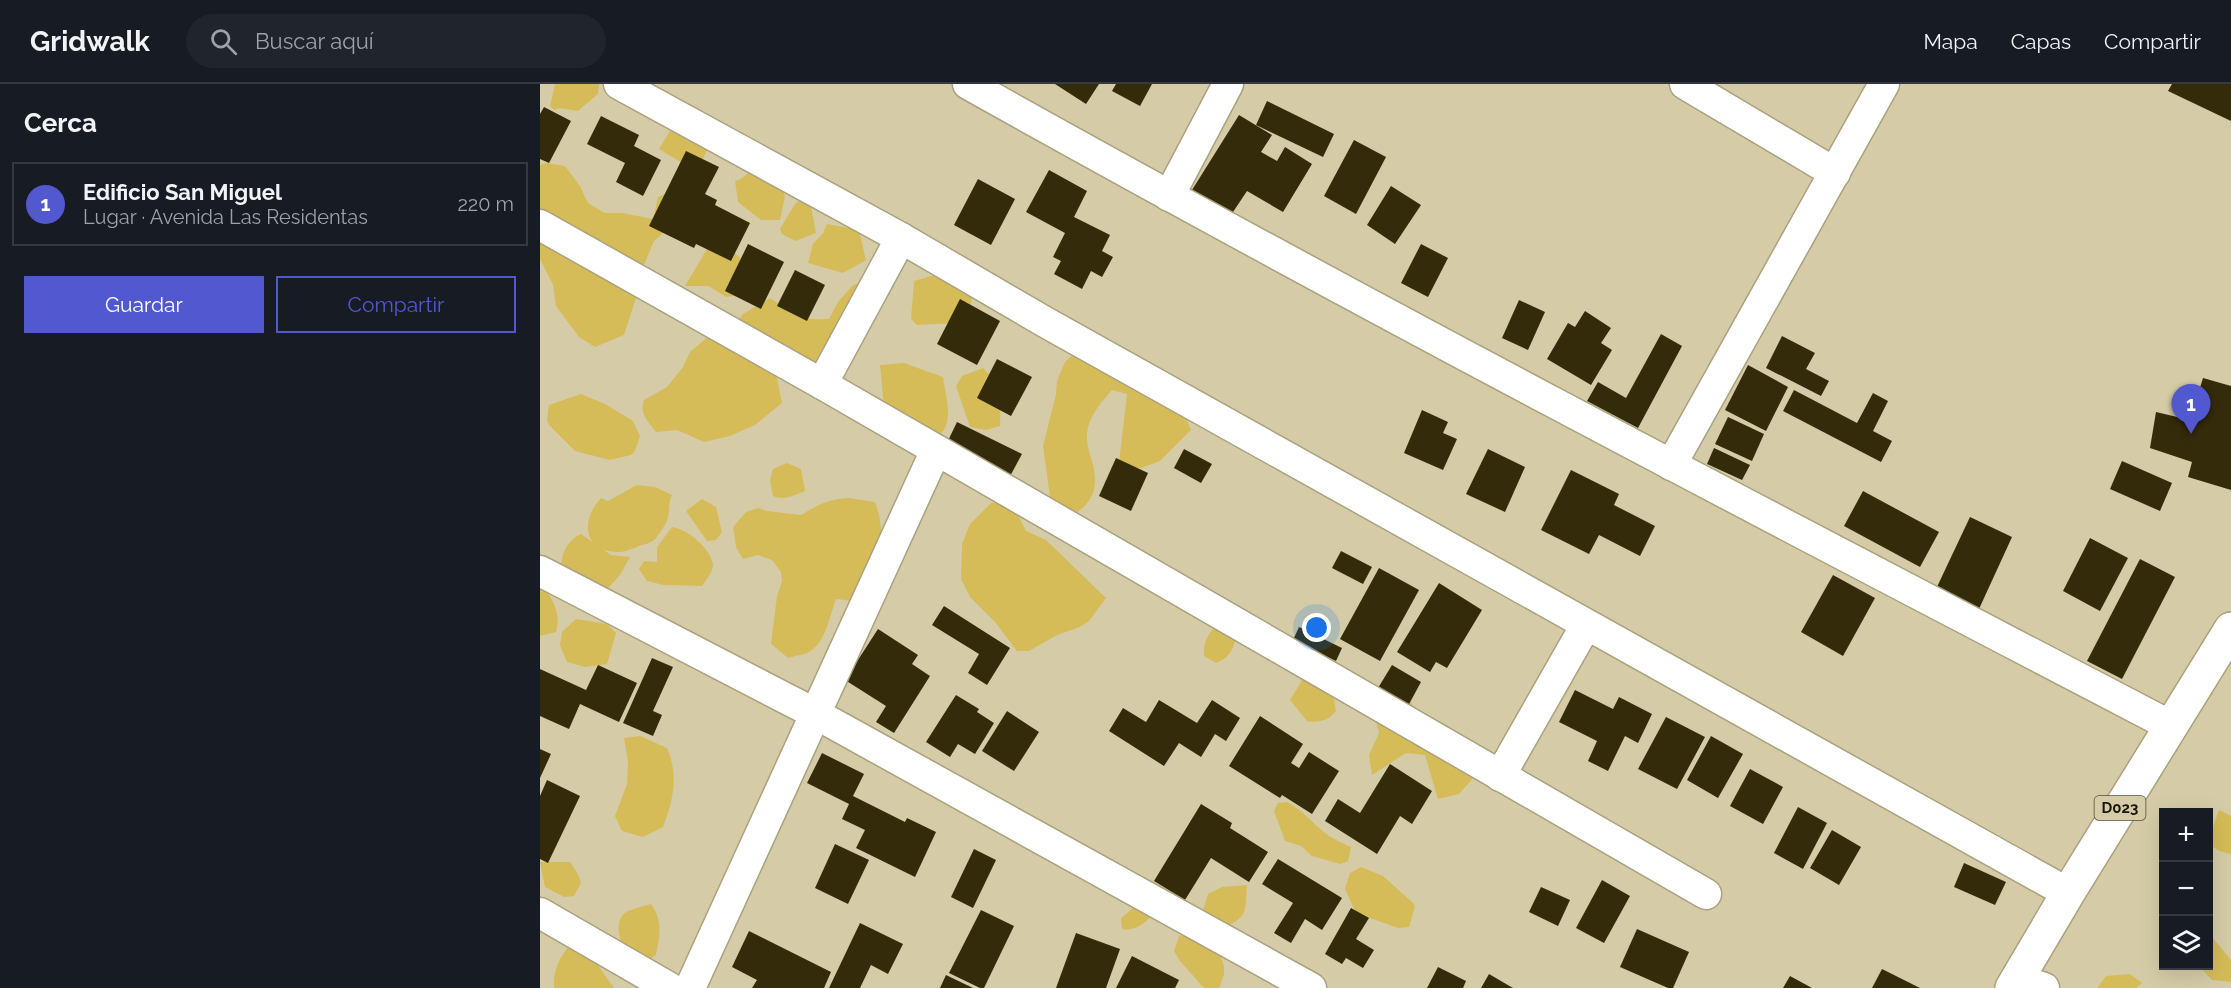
<!DOCTYPE html>
<html lang="es">
<head>
<meta charset="utf-8">
<style>
	:root { --surface:#171b24; --page:#20242c; --text:#f1f3f6; --muted:#9ea1a6; --line:#363941; --accent:#5259d0 }
	body { margin:0; font-family:Raleway,sans-serif; background:var(--page); color:var(--text) }
	.controls { position:absolute; right:18px; bottom:18px; display:grid; overflow:hidden; border-radius:0px; box-shadow:0 6px 24px #0002 }
	.controls button { width:54px; height:54px; display:grid; place-items:center; padding:0; border:0; border-bottom:2px solid var(--line); background:var(--surface); color:var(--text); font:30px sans-serif }
	.you { position:absolute; left:777px; top:544px; width:21px; height:21px; margin:-15px; border:4px solid #fff; border-radius:50%; background:#1a73e8; box-shadow:0 0 0 9px #1a73e833 }
	.badge { display:grid; place-items:center; width:39px; height:39px; border-radius:50%; background:var(--accent); color:#fff; font-size:20px; font-weight:700 }
	.pin { position:absolute; translate:-50% -50px; filter:drop-shadow(0 2px 3px #0008) }
	.pin::after { content:''; position:absolute; top:32px; width:21px; height:18px; background:inherit; clip-path:polygon(0 0,100% 0,50% 100%) }
	.list { margin:0; padding:0; list-style:none }
	h2 { display:flex; justify-content:space-between; align-items:center; height:78px; margin:0; padding:0 24px; font-size:26px }
	h2 small { font-size:20px; font-weight:400; color:var(--muted) }
	.list li { display:grid; grid-template-columns:39px 1fr auto; gap:18px; align-items:center; box-sizing:border-box; height:84px; margin:0 12px 12px; padding:0 12px; border:2px solid var(--line); border-radius:0px }
	.list b { display:block; font-size:22px; white-space:nowrap }
	.list p { margin:0; font-size:20px; white-space:nowrap; color:var(--muted) }
	.list em { font-size:20px; font-style:normal; color:var(--muted) }
	.actions { display:flex; gap:12px; padding:18px 24px }
	.actions a { flex:1; padding:14px 0; border:2px solid var(--accent); border-radius:0px; text-align:center; font-size:21px; color:var(--accent) }
	.actions .main { background:var(--accent); color:#fff }
	.icon { flex:none; width:33px; height:33px; fill:none; stroke:currentColor; stroke-width:2; stroke-linecap:round; stroke-linejoin:round }
	.map { position:relative; flex:none; width:1691px; height:904px; overflow:hidden }
	header { display:flex; align-items:center; gap:36px; box-sizing:border-box; height:84px; padding:0 30px; background:var(--surface); border-bottom:2px solid var(--line) }
	header strong { font-size:28px }
	nav { display:flex; gap:33px; margin-inline-start:auto; font-size:21px }
	.search { width:420px; height:54px; background:var(--page); display:flex; align-items:center; gap:15px; box-sizing:border-box; padding:0 21px; border-radius:33px; color:var(--muted); font-size:22px }
	main { display:flex }
	aside { flex:1; background:var(--surface) }
	.map>svg:first-child { display:block }
	.green { fill:#d5bc58 }
	.building { fill:#332b0a }
	.lines { fill:none; stroke-linecap:round; stroke-linejoin:round }
	.minor-casing { stroke:#aaa17e; stroke-width:33 }
	.major-casing { stroke:#aaa17e; stroke-width:36 }
	.minor { stroke:#fff; stroke-width:30 }
	.major { stroke:#fff; stroke-width:33 }
	.labels { text-anchor:middle; stroke-width:6; stroke-linejoin:round; paint-order:stroke }
	.shield { fill:#d5cca7; stroke:#524d38; stroke-width:1.5 }
	.shield-label { font-size:15px; font-weight:bold; fill:#1a1709 }
</style>
</head>
<body>
<header>
<strong>Gridwalk</strong>
<div class="search"><svg class="icon" aria-label="search" viewBox="0 0 24 24"><circle cx="10" cy="10" r="6"/><path d="M15 15l6 6"/></svg>Buscar aquí</div>
<nav><a>Mapa</a><a>Capas</a><a>Compartir</a></nav>
</header>
<main>
<aside>
<h2>Cerca<small></small></h2>
<ul class="list">
<li><span class="badge">1</span><div><b>Edificio San Miguel</b><p>Lugar · Avenida Las Residentas</p></div><em>220 m</em></li>
</ul>
<div class="actions"><a class="main">Guardar</a><a>Compartir</a></div>
</aside>
<div class="map">
<svg width="1691" height="904" viewBox="0 0 1691 904">
	<rect width="100%" height="100%" fill="#d5cca7"/>
	<g class="green">
		<path d="M 15,0 L 59,0 L 58,10 L 38,27 L 19,24 L 14,26 L 10,22 Z"/>
		<path d="M 145,42 L 168,64 L 157,88 L 119,65 L 130,47 Z"/>
		<path d="M 7,79 L 25,82 L 40,102 L 48,119 L 65,129 L 82,129 L 113,135 L 118,113 L 138,104 L 133,141 L 114,157 L 99,193 L 95,217 L 84,251 L 55,263 L 39,253 L 16,222 L 13,201 L 0,175 L 0,81 Z"/>
		<path d="M 215,84 L 236,92 L 245,112 L 240,136 L 221,136 L 198,118 L 195,97 L 199,96 Z"/>
		<path d="M 260,116 L 270,117 L 276,149 L 255,157 L 242,150 L 240,145 L 255,120 Z"/>
		<path d="M 287,140 L 319,146 L 326,176 L 303,189 L 268,179 L 273,160 L 283,149 Z"/>
		<path d="M 170,160 L 186,161 L 205,178 L 201,211 L 186,213 L 169,202 L 145,202 Z"/>
		<path d="M 395,191 L 432,211 L 430,226 L 418,239 L 377,241 L 371,235 L 374,197 Z"/>
		<path d="M 333,196 L 282,278 L 236,290 L 242,319 L 215,341 L 190,352 L 164,358 L 137,346 L 116,348 C 108,337 99,330 104,316 L 127,303 L 143,283 L 150,268 L 170,251 L 188,252 L 203,230 L 230,214 C 254,230 260,237 289,235 L 298,218 L 313,201 Z"/>
		<path d="M 536,268 L 637,314 L 651,346 L 620,377 L 601,384 L 578,387 L 587,310 L 572,306 C 560,320 546,335 547,355 C 547,362 550,370 552,377 C 560,407 552,420 527,435 L 511,420 L 503,362 L 516,310 L 517,297 L 525,278 Z"/>
		<path d="M 364,279 L 403,293 C 405,308 412,331 405,344 C 403,348 399,351 396,354 C 380,371 360,374 349,350 C 344,337 342,297 340,281 Z"/>
		<path d="M 443,284 L 461,303 L 460,342 L 446,346 L 430,343 L 416,302 L 422,292 Z"/>
		<path d="M 41,310 L 65,320 L 93,337 L 100,352 L 95,367 L 91,371 L 70,376 L 35,367 L 9,341 L 7,336 L 9,321 Z"/>
		<path d="M 247,379 L 261,385 L 265,407 C 255,411 244,417 233,412 L 230,396 L 233,385 Z"/>
		<path d="M 97,401 L 115,403 L 132,411 C 128,419 130,426 128,434 C 126,440 120,449 116,454 C 112,459 105,460 99,462 C 94,464 87,467 81,468 C 44,469 39,438 61,414 L 68,417 Z"/>
		<path d="M 309,414 L 335,418 L 339,430 L 346,479 L 322,518 L 296,515 C 289,533 286,560 267,569 C 262,571 254,572 248,574 L 231,560 L 237,512 L 242,497 L 241,488 L 232,476 L 218,471 L 203,475 L 196,463 L 193,443 L 206,428 L 218,424 L 227,427 L 261,431 C 278,421 288,415 309,414 Z"/>
		<path d="M 162,415 L 176,423 L 182,448 L 176,456 L 167,457 L 146,427 Z"/>
		<path d="M 471,417 L 486,447 L 506,456 L 566,514 L 549,537 L 540,543 L 517,551 L 489,567 L 477,567 L 455,538 L 430,513 L 421,495 L 422,460 L 430,440 L 451,419 Z"/>
		<path d="M 132,443 C 147,445 171,464 173,481 C 173,488 166,496 162,502 L 123,501 L 107,497 L 99,485 L 104,477 L 117,478 L 117,463 Z"/>
		<path d="M 41,450 L 71,471 L 90,473 L 80,491 L 63,510 L 20,487 C 22,470 25,458 41,450 Z"/>
		<path d="M 0,497 C 11,513 22,528 16,548 L 0,552 Z"/>
		<path d="M 36,535 L 67,540 L 76,549 L 67,580 L 45,583 L 27,578 L 20,561 L 22,548 Z"/>
		<path d="M 678,540 L 696,549 C 695,563 691,573 676,579 L 664,572 C 663,558 668,549 678,540 Z"/>
		<path d="M 764,593 L 792,602 L 796,627 C 788,637 779,639 767,637 L 750,616 Z"/>
		<path d="M 867,613 L 885,638 L 935,692 L 919,710 L 898,715 L 885,671 L 866,669 L 832,691 L 829,671 L 839,649 L 830,614 Z"/>
		<path d="M 100,652 L 127,664 C 139,692 133,717 123,743 L 103,753 L 82,747 L 75,732 L 87,700 L 88,678 L 84,654 Z"/>
		<path d="M 747,718 C 763,726 774,741 789,752 C 796,756 804,760 811,763 L 808,777 L 800,780 L 772,772 L 761,762 L 745,757 L 734,727 L 738,719 Z"/>
		<path d="M 1679,726 L 1691,732 L 1691,770 L 1679,767 L 1669,760 L 1669,754 Z"/>
		<path d="M 0,778 L 30,778 L 38,790 L 41,799 L 34,812 L 24,813 L 5,803 Z"/>
		<path d="M 821,783 L 843,792 L 873,819 L 875,822 L 869,843 L 858,844 L 816,829 L 805,805 L 810,789 Z"/>
		<path d="M 707,801 C 705,826 709,833 684,843 L 661,834 L 668,810 L 682,803 Z"/>
		<path d="M 111,820 C 123,837 120,851 116,871 L 107,877 L 86,870 C 80,858 72,835 88,827 C 95,824 104,822 111,820 Z"/>
		<path d="M 598,820 L 611,832 C 603,841 594,847 582,845 L 581,834 Z"/>
		<path d="M 652,850 L 675,857 L 684,882 L 684,890 L 679,904 L 664,904 L 640,877 L 634,867 L 639,852 Z"/>
		<path d="M 1672,853 L 1691,876 L 1691,898 L 1672,896 L 1659,882 L 1668,882 L 1669,854 Z"/>
		<path d="M 31,860 L 57,880 L 74,904 L 14,904 C 13,886 19,873 31,860 Z"/>
		<path d="M 1590,890 L 1602,899 L 1596,904 L 1557,904 L 1566,892 Z"/>
	</g>
	<g class="building">
		<path d="M 515,0 L 559,0 L 546,20 Z"/>
		<path d="M 576,0 L 612,0 L 600,22 L 572,7 Z"/>
		<path d="M 1632,0 L 1691,0 L 1691,37 L 1628,7 Z"/>
		<path d="M 727,17 L 794,50 L 783,73 L 716,41 Z"/>
		<path d="M 4,23 L 31,37 L 9,79 L 0,75 L 0,30 Z"/>
		<path d="M 699,31 L 732,51 L 721,68 L 737,77 L 745,63 L 772,80 L 743,128 L 707,107 L 691,131 L 652,106 Z"/>
		<path d="M 61,32 L 99,51 L 94,62 L 121,76 L 103,112 L 76,98 L 85,79 L 47,60 Z"/>
		<path d="M 814,56 L 846,73 L 816,130 L 784,112 Z"/>
		<path d="M 146,67 L 179,83 L 165,110 L 177,116 L 175,121 L 210,139 L 191,177 L 156,160 L 154,164 L 109,142 Z"/>
		<path d="M 509,86 L 547,107 L 534,133 L 570,151 L 562,167 L 573,173 L 562,193 L 551,187 L 542,205 L 514,190 L 521,177 L 513,173 L 525,149 L 486,128 Z"/>
		<path d="M 438,95 L 475,115 L 451,161 L 414,141 Z"/>
		<path d="M 851,102 L 881,121 L 855,160 L 827,141 Z"/>
		<path d="M 208,160 L 244,178 L 221,225 L 185,207 Z"/>
		<path d="M 881,160 L 908,174 L 888,213 L 861,199 Z"/>
		<path d="M 255,186 L 285,201 L 267,237 L 237,222 Z"/>
		<path d="M 420,215 L 460,237 L 437,281 L 397,260 Z"/>
		<path d="M 979,216 L 1005,228 L 988,266 L 962,254 Z"/>
		<path d="M 1045,227 L 1071,244 L 1061,259 L 1072,266 L 1051,301 L 1007,275 L 1028,239 L 1035,243 Z"/>
		<path d="M 1121,250 L 1142,262 L 1098,344 L 1047,317 L 1058,298 L 1086,314 Z"/>
		<path d="M 1242,252 L 1275,269 L 1266,285 L 1289,297 L 1281,312 L 1226,284 Z"/>
		<path d="M 457,275 L 492,293 L 471,332 L 437,314 Z"/>
		<path d="M 1208,281 L 1248,303 L 1226,347 L 1185,326 Z"/>
		<path d="M 1663,294 L 1691,302 L 1691,406 L 1648,393 L 1652,378 L 1610,364 L 1616,328 L 1650,336 Z"/>
		<path d="M 1254,306 L 1317,339 L 1333,309 L 1348,317 L 1333,347 L 1352,357 L 1341,378 L 1243,327 Z"/>
		<path d="M 882,326 L 908,338 L 903,349 L 917,355 L 903,386 L 864,369 Z"/>
		<path d="M 1188,333 L 1224,350 L 1212,377 L 1175,360 Z"/>
		<path d="M 417,338 L 482,370 L 469,394 L 405,363 Z"/>
		<path d="M 1174,364 L 1210,381 L 1202,396 L 1167,380 Z"/>
		<path d="M 644,365 L 672,380 L 661,399 L 634,384 Z"/>
		<path d="M 948,365 L 985,383 L 965,428 L 926,410 Z"/>
		<path d="M 576,374 L 608,389 L 591,427 L 559,412 Z"/>
		<path d="M 1582,377 L 1632,399 L 1620,427 L 1570,405 Z"/>
		<path d="M 1031,386 L 1079,410 L 1074,421 L 1115,442 L 1100,472 L 1059,451 L 1049,470 L 1001,446 Z"/>
		<path d="M 1323,407 L 1399,448 L 1380,483 L 1304,442 Z"/>
		<path d="M 1430,433 L 1472,453 L 1439,525 L 1396,505 Z"/>
		<path d="M 1550,454 L 1588,474 L 1560,527 L 1523,507 Z"/>
		<path d="M 801,467 L 832,483 L 823,500 L 792,484 Z"/>
		<path d="M 1600,475 L 1635,493 L 1582,595 L 1547,577 Z"/>
		<path d="M 839,484 L 879,506 L 840,577 L 800,555 Z"/>
		<path d="M 1293,491 L 1335,514 L 1303,572 L 1261,548 Z"/>
		<path d="M 899,499 L 942,526 L 907,584 L 896,578 L 890,588 L 857,568 Z"/>
		<path d="M 404,522 L 470,564 L 447,601 L 428,589 L 439,570 L 392,541 Z"/>
		<path d="M 759,543 L 802,564 L 796,577 L 753,556 Z"/>
		<path d="M 338,545 L 378,571 L 372,580 L 390,592 L 354,649 L 336,638 L 346,622 L 305,596 Z"/>
		<path d="M 112,574 L 133,583 L 113,627 L 122,631 L 113,652 L 83,639 Z"/>
		<path d="M 58,581 L 97,599 L 79,638 L 40,620 L 29,645 L 0,632 L 0,585 L 46,606 Z"/>
		<path d="M 852,581 L 881,598 L 868,622 L 838,604 Z"/>
		<path d="M 1035,606 L 1073,625 L 1079,613 L 1112,630 L 1098,659 L 1085,652 L 1068,687 L 1048,677 L 1057,657 L 1019,638 Z"/>
		<path d="M 416,611 L 439,625 L 437,628 L 454,639 L 435,670 L 418,660 L 410,673 L 386,658 Z"/>
		<path d="M 619,616 L 657,639 L 672,616 L 700,634 L 686,657 L 675,650 L 661,673 L 639,659 L 624,682 L 569,647 L 583,624 L 606,638 Z"/>
		<path d="M 467,627 L 499,648 L 474,687 L 442,667 Z"/>
		<path d="M 720,632 L 763,660 L 751,679 L 759,684 L 769,668 L 799,687 L 772,730 L 742,711 L 740,714 L 689,682 Z"/>
		<path d="M 1126,633 L 1165,653 L 1137,705 L 1098,685 Z"/>
		<path d="M 1171,652 L 1203,670 L 1178,714 L 1147,696 Z"/>
		<path d="M 0,665 L 11,670 L 0,694 Z"/>
		<path d="M 282,669 L 324,690 L 313,712 L 365,738 L 367,734 L 396,748 L 375,793 L 316,764 L 325,746 L 302,735 L 309,720 L 267,699 Z"/>
		<path d="M 850,680 L 892,707 L 872,740 L 860,732 L 837,770 L 785,737 L 798,715 L 820,729 Z"/>
		<path d="M 1210,685 L 1243,703 L 1223,740 L 1190,722 Z"/>
		<path d="M 7,696 L 40,712 L 8,779 L 0,775 L 0,712 Z"/>
		<path d="M 661,720 L 692,739 L 690,744 L 728,768 L 709,798 L 671,774 L 645,816 L 614,797 Z"/>
		<path d="M 1258,723 L 1287,739 L 1263,785 L 1234,769 Z"/>
		<path d="M 1292,746 L 1321,763 L 1299,801 L 1270,784 Z"/>
		<path d="M 295,760 L 329,776 L 308,820 L 275,804 Z"/>
		<path d="M 434,765 L 456,776 L 433,824 L 411,813 Z"/>
		<path d="M 738,775 L 802,814 L 782,846 L 765,835 L 751,859 L 734,849 L 753,819 L 722,800 Z"/>
		<path d="M 1424,779 L 1466,798 L 1455,821 L 1414,803 Z"/>
		<path d="M 1062,796 L 1090,812 L 1064,859 L 1036,844 Z"/>
		<path d="M 1001,803 L 1030,816 L 1018,842 L 989,828 Z"/>
		<path d="M 811,824 L 829,834 L 816,855 L 834,866 L 823,884 L 806,874 L 802,880 L 785,870 Z"/>
		<path d="M 441,826 L 474,842 L 444,904 L 440,904 L 409,889 Z"/>
		<path d="M 320,839 L 363,860 L 348,890 L 331,881 L 320,904 L 289,904 Z"/>
		<path d="M 1097,845 L 1149,868 L 1133,904 L 1128,904 L 1080,883 Z"/>
		<path d="M 209,847 L 291,888 L 284,904 L 212,904 L 217,896 L 192,883 Z"/>
		<path d="M 536,849 L 580,865 L 566,904 L 516,904 Z"/>
		<path d="M 592,872 L 639,896 L 635,904 L 576,904 Z"/>
		<path d="M 898,883 L 926,897 L 923,904 L 887,904 Z"/>
		<path d="M 1342,885 L 1380,904 L 1332,904 Z"/>
		<path d="M 949,890 L 973,904 L 941,904 Z"/>
		<path d="M 406,891 L 433,904 L 400,904 Z"/>
		<path d="M 1250,892 L 1272,904 L 1243,904 Z"/>
	</g>
	<g class="lines">
		<defs>
			<g id="minor">
				<path d="M 79,0 L 361,154 L 505,238 L 1528,809"/>
				<path d="M 428,0 C 824,222 1228,432 1631,642"/>
				<path d="M 1145,0 L 1295,89"/>
				<path d="M 629,112 L 688,0"/>
				<path d="M 0,141 L 282,300 L 1166,810"/>
				<path d="M 282,300 L 361,154"/>
				<path d="M 1131,381 L 1344,0"/>
				<path d="M 0,487 L 274,629 L 771,904"/>
				<path d="M 960,692 L 1046,541"/>
				<path d="M 0,829 L 130,904"/>
				<path d="M 1477,895 L 1504,904"/>
				<path d="M 150,904 L 396,366"/>
			</g>
			<path id="major" d="M 1472,904 L 1528,809 L 1691,545"/>
		</defs>
		<use href="#minor" class="minor-casing"/>
		<use href="#major" class="major-casing"/>
		<use href="#minor" class="minor"/>
		<use href="#major" class="major"/>
	</g>
	<g class="labels">
		<rect class="shield" x="1554.5" y="712" width="51" height="24" rx="4.5"/>
		<g class="shield-label">
			<text x="1580" y="729">D023</text>
		</g>
	</g>
</svg>
<div class="controls">
<button>+</button>
<button>−</button>
<button><svg class="icon" aria-label="layers" viewBox="0 0 24 24"><path d="M12 4l9 5-9 5-9-5zM3 14l9 5 9-5"/></svg></button>
</div>
<div class="you"></div>
<div class="pin badge" style="left:1651px;top:350px">1</div>
</div>
</main>
</body>
</html>
